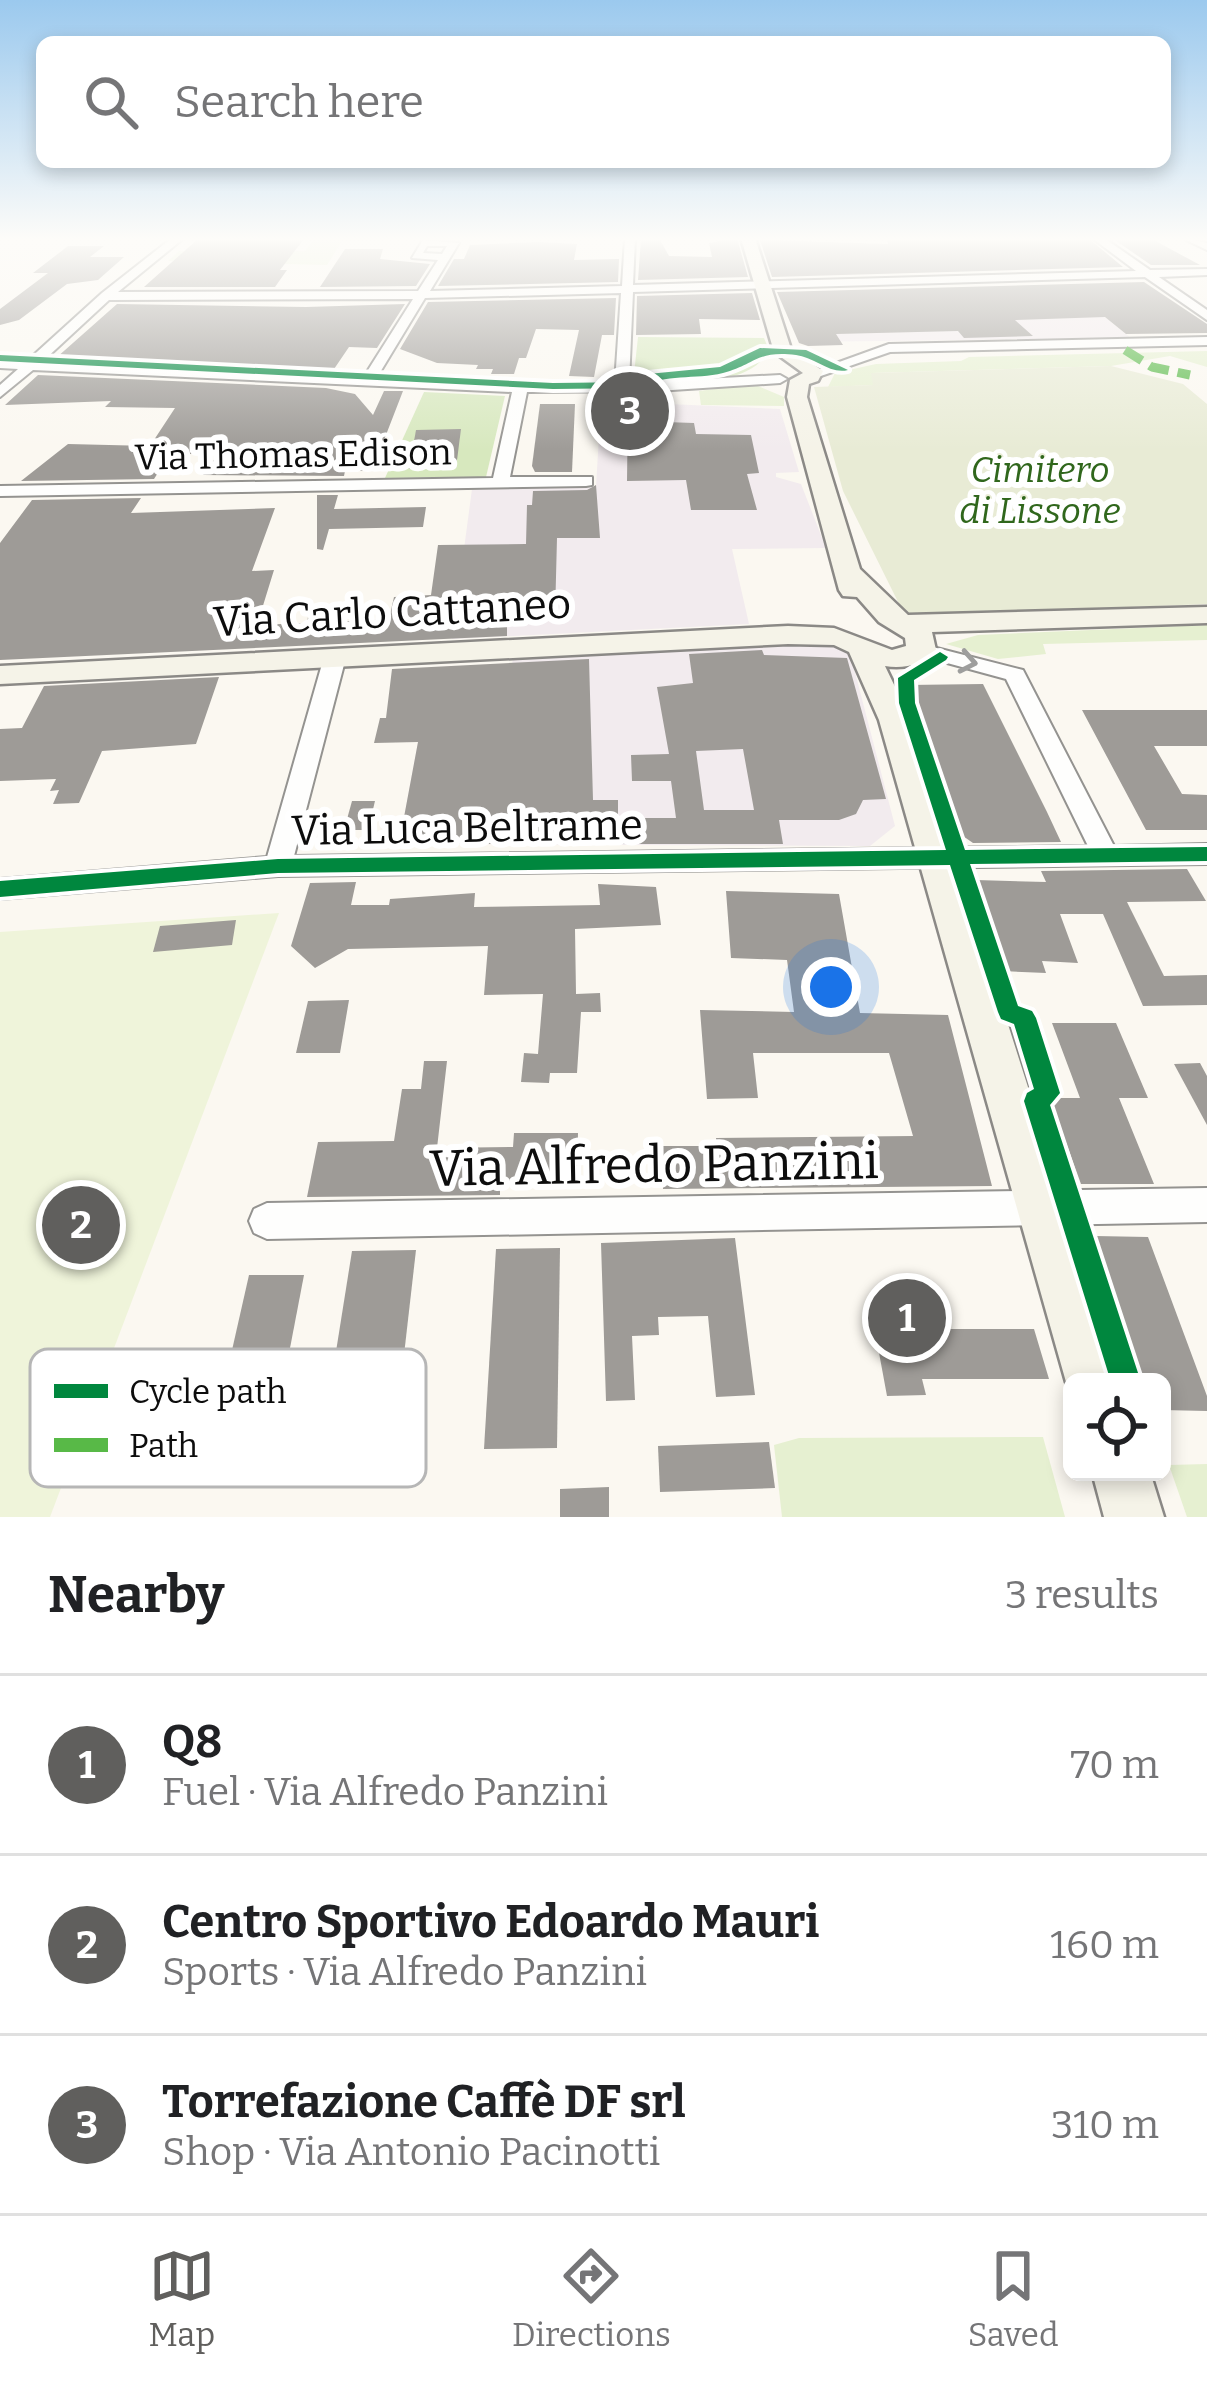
<!DOCTYPE html>
<html lang="en">
<head>
<meta charset="utf-8">
<style>
	:root { --surface:#fff; --page:#f2f2f2; --text:#202124; --muted:#757577; --line:#e0e0e0; --accent:#605f5d }
	body { margin:0; font-family:Bitter,serif; background:var(--page); color:var(--text) }
	.controls { position:absolute; right:36px; bottom:36px; display:grid; overflow:hidden; border-radius:18px; box-shadow:0 6px 18px #0003 }
	.controls button { width:108px; height:108px; display:grid; place-items:center; padding:0; border:0; border-bottom:3px solid var(--line); background:var(--surface); color:var(--text); font:60px sans-serif }
	.you { position:absolute; left:831px; top:987px; width:42px; height:42px; margin:-30px; border:9px solid #fff; border-radius:50%; background:#1a73e8; box-shadow:0 0 0 18px #1a73e833 }
	.badge { display:grid; place-items:center; width:78px; height:78px; border-radius:50%; background:var(--accent); color:#fff; font-size:39px; font-weight:700 }
	.pin { position:absolute; translate:-50% -50%; border:6px solid #fff; box-shadow:0 3px 12px #0006 }
	.list { margin:0; padding:0; list-style:none }
	h2 { display:flex; justify-content:space-between; align-items:center; height:156px; margin:0; padding:0 48px; font-size:51px }
	h2 small { font-size:39px; font-weight:400; color:var(--muted) }
	.list li { display:grid; grid-template-columns:78px 1fr auto; gap:36px; align-items:center; box-sizing:border-box; height:180px; padding:0 48px; border-top:3px solid var(--line) }
	.list b { display:block; font-size:45px; white-space:nowrap }
	.list p { margin:0; font-size:39px; white-space:nowrap; color:var(--muted) }
	.list em { font-size:39px; font-style:normal; color:var(--muted) }
	.icon { flex:none; width:66px; height:66px; fill:none; stroke:currentColor; stroke-width:2; stroke-linecap:round; stroke-linejoin:round }
	.map { position:relative; flex:none; width:1207px; height:1517px; overflow:hidden }
	.search { position:absolute; background:var(--surface); box-shadow:0 6px 18px #0003; left:36px; right:36px; top:36px; height:132px; display:flex; align-items:center; gap:30px; box-sizing:border-box; padding:0 42px; border-radius:18px; color:var(--muted); font-size:45px }
	.sheet { height:696px; background:var(--surface) }
	nav { display:flex; justify-content:space-around; align-items:center; box-sizing:border-box; height:168px; border-top:3px solid var(--line); background:var(--surface); font-size:33px; color:var(--muted) }
	nav a { display:grid; justify-items:center; gap:6px }
	nav .on { color:var(--accent) }
	.map>svg:first-child { display:block }
	.industrial { fill:#f2ebee }
	.green { fill:#e6f0d1 }
	.forest { fill:#d7e8be }
	.cemetery { fill:#e8ebd5 }
	.pitch { fill:#eff4da }
	.building { fill:#9e9b97; fill-rule:evenodd }
	.lines { fill:none; stroke-linecap:round; stroke-linejoin:round }
	.street-casing { stroke:#949390; stroke-width:4 }
	.secondary-casing { stroke:#8b8986; stroke-width:5 }
	.street { fill:#fefefd; fill-rule:evenodd }
	.secondary { fill:#f5f3e8; fill-rule:evenodd }
	.quiet { stroke:#58b947; stroke-width:9; stroke-dasharray:20 9; stroke-linecap:butt }
	.cycleway-casing { stroke:#fff; stroke-width:8 }
	.cycleway { fill:#00873e; fill-rule:evenodd }
	.oneway { stroke:#9e9e9d }
	.labels { text-anchor:middle; stroke-width:12; stroke-linejoin:round; paint-order:stroke }
	.far-street-label { font-size:36px; fill:#0d0d0d; stroke:#fff }
	.far-park-label { font-size:36px; font-style:italic; fill:#30671c; stroke:#fff }
	.street-label { font-size:42px; fill:#0d0d0d; stroke:#fff }
	.near-street-label { font-size:51px; fill:#0d0d0d; stroke:#fff }
	.key { fill:#fff; stroke:#b6b6b6; stroke-width:3 }
	.key-label { font-size:33px; fill:#0d0d0d }
</style>
</head>
<body>
<div class="map">
<svg width="1207" height="1517" viewBox="0 0 1207 1517">
	<rect width="100%" height="100%" fill="#fbf8f1"/>
	<g class="industrial">
		<path d="M 1094,308 L 1131,338 L 798,342 L 825,318 Z"/>
		<path d="M 601,401 L 780,409 L 799,472 L 776,473 L 776,477 L 801,484 L 826,548 L 732,549 L 749,624 L 452,639 L 472,489 L 596,487 Z"/>
		<path d="M 804,643 L 849,649 L 895,826 L 870,846 L 399,844 L 418,742 L 505,733 L 513,656 Z"/>
	</g>
	<g class="green">
		<path d="M 315,238 L 517,238 L 342,241 L 327,265 L 168,261 L 179,251 L 305,251 Z"/>
		<path d="M 1207,351 L 1207,367 L 1170,356 L 1111,366 L 872,373 L 874,385 L 828,387 L 835,373 L 876,364 L 961,361 L 969,357 Z"/>
		<path d="M 753,384 L 784,397 L 784,406 L 701,405 L 699,391 Z"/>
		<path d="M 1207,625 L 1207,640 L 1043,644 L 1046,654 L 998,659 L 946,644 L 978,635 Z"/>
		<path d="M 1043,1437 L 1065,1517 L 782,1517 L 774,1445 L 799,1438 Z"/>
		<path d="M 1207,1464 L 1207,1517 L 1187,1517 L 1169,1465 Z"/>
	</g>
	<g class="forest">
		<path d="M 638,337 L 764,338 L 769,350 C 749,391 671,381 633,383 Z"/>
		<path d="M 424,392 L 505,396 L 486,477 L 385,478 Z"/>
	</g>
	<path class="cemetery" d="M 1111,366 L 1183,384 L 1207,404 L 1207,604 L 905,616 L 843,491 L 814,387 L 873,385 L 871,373 Z"/>
	<path class="pitch" d="M 279,913 L 50,1517 L 0,1517 L 0,932 Z"/>
	<g class="building">
		<path d="M 199,238 L 287,238 L 304,239 L 280,270 L 287,270 L 275,287 L 144,287 Z"/>
		<path d="M 659,238 L 669,256 L 712,257 L 709,243 L 737,238 L 748,277 L 638,280 L 641,239 Z"/>
		<path d="M 962,238 L 1088,238 L 1123,267 L 772,277 L 760,240 L 888,244 L 887,239 Z"/>
		<path d="M 1112,238 L 1150,238 L 1200,265 L 1151,265 Z"/>
		<path d="M 539,242 L 577,244 L 574,260 L 619,259 L 618,282 L 438,286 L 454,259 L 464,259 L 470,245 Z"/>
		<path d="M 68,246 L 104,246 L 90,257 L 124,257 L 98,280 L 67,284 L 19,320 L 0,325 L 0,309 L 48,273 L 33,273 Z"/>
		<path d="M 345,249 L 383,249 L 380,259 L 430,264 L 416,286 L 320,287 Z"/>
		<path d="M 1144,282 L 1207,324 L 1207,333 L 1126,334 L 1105,317 L 1015,320 L 1033,336 L 964,338 L 958,331 L 836,334 L 843,345 L 808,346 L 799,343 L 777,292 Z"/>
		<path d="M 752,293 L 760,320 L 699,319 L 701,334 L 636,335 L 637,296 Z"/>
		<path d="M 616,298 L 614,335 L 602,335 L 594,377 L 569,376 L 579,330 L 536,329 L 526,358 L 519,358 L 514,374 L 491,374 L 493,369 L 476,369 L 478,365 L 437,363 L 400,349 L 428,302 Z"/>
		<path d="M 117,304 L 306,307 L 405,304 L 377,348 L 349,347 L 332,372 L 56,358 Z"/>
		<path d="M 38,375 L 326,388 L 355,394 L 373,415 L 384,391 L 403,391 L 372,471 L 345,471 L 344,476 L 203,475 L 218,454 L 170,454 L 154,479 L 21,481 L 68,444 L 150,446 L 175,408 L 105,407 L 111,401 L 5,405 Z"/>
		<path d="M 628,402 L 668,404 L 665,422 L 694,423 L 696,434 L 751,435 L 759,473 L 747,474 L 757,510 L 691,510 L 686,480 L 627,481 Z"/>
		<path d="M 540,404 L 575,404 L 572,472 L 535,472 L 532,466 Z"/>
		<path d="M 461,429 L 456,468 L 409,469 L 416,430 Z"/>
		<path d="M 596,485 L 600,538 L 557,538 L 555,616 L 507,617 L 507,636 L 0,660 L 0,543 L 32,500 L 141,498 L 131,513 L 275,508 L 252,571 L 274,570 L 257,625 L 307,623 L 308,617 L 338,616 L 337,622 L 389,619 L 394,597 L 431,595 L 438,545 L 526,544 L 527,505 L 532,505 L 533,491 L 587,490 Z"/>
		<path d="M 317,495 L 338,495 L 334,509 L 426,507 L 423,527 L 329,529 L 323,550 L 317,549 Z"/>
		<path d="M 762,650 L 764,655 L 847,658 L 886,799 L 863,800 L 856,814 L 839,820 L 779,820 L 783,844 L 399,844 L 418,742 L 374,743 L 380,718 L 386,718 L 392,669 L 589,659 L 593,800 L 618,800 L 618,818 L 676,818 L 671,781 L 632,781 L 631,755 L 669,754 L 657,687 L 693,683 L 689,654 ZM 743,749 L 754,810 L 704,810 L 696,751 Z"/>
		<path d="M 219,677 L 196,744 L 102,751 L 79,803 L 53,804 L 59,790 L 50,791 L 56,779 L 0,781 L 0,729 L 22,728 L 44,686 Z"/>
		<path d="M 983,684 L 1047,812 L 1061,842 L 973,843 L 960,834 L 908,685 Z"/>
		<path d="M 1082,710 L 1207,710 L 1207,746 L 1154,746 L 1182,794 L 1207,795 L 1207,830 L 1146,830 Z"/>
		<path d="M 352,801 L 375,801 L 368,830 L 344,830 Z"/>
		<path d="M 1187,869 L 1206,901 L 1127,902 L 1164,976 L 1207,975 L 1207,1005 L 1143,1006 L 1103,914 L 1060,914 L 1078,963 L 1042,961 L 1046,973 L 1002,971 L 976,880 L 1046,882 L 1041,871 Z"/>
		<path d="M 356,882 L 351,905 L 389,905 L 390,899 L 475,893 L 474,907 L 600,905 L 598,884 L 656,887 L 661,925 L 575,929 L 576,994 L 600,993 L 601,1012 L 581,1012 L 577,1073 L 550,1073 L 549,1083 L 521,1082 L 524,1053 L 538,1054 L 543,994 L 484,995 L 488,946 L 348,949 L 315,968 L 291,946 L 310,883 Z"/>
		<path d="M 726,891 L 839,894 L 860,1013 L 948,1015 L 992,1186 L 663,1189 L 661,1146 L 717,1146 L 716,1138 L 913,1136 L 889,1053 L 753,1053 L 758,1098 L 707,1099 L 700,1010 L 794,1012 L 787,960 L 731,958 Z"/>
		<path d="M 236,920 L 232,945 L 153,952 L 160,926 Z"/>
		<path d="M 349,1000 L 340,1053 L 296,1053 L 308,1001 Z"/>
		<path d="M 1052,1023 L 1116,1023 L 1148,1098 L 1119,1098 L 1154,1184 L 1081,1184 L 1050,1098 L 1080,1098 Z"/>
		<path d="M 424,1061 L 447,1061 L 437,1148 L 513,1147 L 514,1133 L 578,1133 L 577,1172 L 541,1172 L 540,1181 L 500,1181 L 500,1195 L 307,1197 L 318,1142 L 394,1141 L 402,1089 L 421,1089 Z"/>
		<path d="M 1200,1063 L 1207,1076 L 1207,1125 L 1174,1064 Z"/>
		<path d="M 1095,1236 L 1148,1237 L 1207,1396 L 1207,1411 L 1162,1410 L 1162,1382 L 1143,1382 Z"/>
		<path d="M 735,1238 L 755,1395 L 716,1397 L 708,1316 L 658,1317 L 659,1335 L 632,1336 L 635,1400 L 606,1401 L 601,1243 Z"/>
		<path d="M 560,1248 L 557,1448 L 484,1449 L 496,1249 Z"/>
		<path d="M 416,1250 L 393,1451 L 320,1452 L 352,1251 Z"/>
		<path d="M 249,1275 L 304,1275 L 268,1463 L 206,1465 Z"/>
		<path d="M 870,1304 L 907,1304 L 912,1329 L 1034,1329 L 1049,1379 L 922,1379 L 926,1395 L 887,1396 Z"/>
		<path d="M 769,1442 L 775,1488 L 660,1492 L 658,1446 Z"/>
		<path d="M 609,1487 L 609,1517 L 560,1517 L 560,1489 Z"/>
	</g>
	<g class="lines">
		<defs>
			<g id="street">
				<path d="M 172,238 L 184,238 L 118,292 L 418,291 L 438,260 L 412,258 L 423,240 L 459,243 L 430,291 L 622,286 L 625,238 L 635,238 L 633,285 L 1136,271 L 1092,238 L 1104,238 L 1150,270 L 1207,269 L 1207,275 L 1159,277 L 1207,310 L 1207,320 L 1145,277 L 633,292 L 629,383 L 780,375 L 787,379 L 780,383 L 657,391 L 527,392 L 510,477 L 592,477 L 592,485 L 586,486 L 0,496 L 0,486 L 493,478 L 512,392 L 33,370 L 0,397 L 0,385 L 18,369 L 0,368 L 0,360 L 27,361 L 102,293 ZM 427,246 L 447,246 L 442,254 L 423,253 ZM 621,293 L 615,383 L 477,384 L 376,379 L 425,298 ZM 413,299 L 363,378 L 42,362 L 109,300 Z"/>
				<path d="M 1185,238 L 1207,243 L 1207,250 L 1186,240 Z"/>
				<path d="M 1207,337 L 1207,345 L 890,352 L 818,377 L 806,374 L 889,344 Z"/>
				<path d="M 921,644 L 1023,670 L 1114,846 L 1207,844 L 1207,864 L 278,876 L 0,899 L 0,879 L 267,857 L 324,657 L 335,651 L 346,657 L 294,856 L 1088,846 L 1006,679 L 914,654 L 910,650 Z"/>
				<path d="M 1207,1188 L 1207,1222 L 267,1239 L 254,1233 L 249,1221 L 254,1209 L 267,1203 Z"/>
			</g>
			<g id="secondary">
				<path d="M 741,238 L 755,238 L 791,349 L 823,371 L 818,381 L 809,384 L 807,397 L 860,569 L 908,615 L 1207,607 L 1207,623 L 932,632 L 936,650 C 925,665 903,669 885,666 L 911,720 L 1122,1382 L 1072,1382 L 1072,1395 L 1066,1382 L 879,720 L 849,652 L 834,645 L 788,644 L 0,684 L 0,666 L 788,626 L 834,628 L 892,650 L 906,646 L 905,638 L 879,622 L 857,597 L 843,596 L 839,590 L 787,397 L 790,380 L 803,373 L 774,352 Z"/>
				<path d="M 1092,1472 L 1150,1472 L 1164,1517 L 1104,1517 Z"/>
			</g>
		</defs>
		<use href="#street" class="street-casing"/>
		<use href="#secondary" class="secondary-casing"/>
		<use href="#street" class="street"/>
		<use href="#secondary" class="secondary"/>
		<path class="quiet" d="M 1125,350 L 1152,367 L 1190,375"/>
		<defs>
			<g id="cycleway">
				<path d="M 760,348 L 806,350 L 848,370 C 831,375 814,357 796,355 C 756,350 755,365 723,373 C 695,380 665,373 640,388 L 553,389 L 0,361 L 0,355 L 553,383 L 637,382 L 648,374 L 720,367 Z"/>
				<path d="M 940,652 L 948,657 L 946,660 L 914,680 L 915,703 L 965,850 L 1207,847 L 1207,861 L 970,864 L 1018,1006 L 1032,1011 L 1036,1018 L 1060,1093 L 1050,1105 L 1141,1382 L 1111,1382 L 1024,1101 L 1027,1093 L 1034,1089 L 1014,1024 L 1001,1019 L 998,1012 L 950,865 L 278,873 L 0,897 L 0,881 L 278,859 L 946,850 L 899,703 L 898,678 Z"/>
			</g>
		</defs>
		<use href="#cycleway" class="cycleway-casing"/>
		<use href="#cycleway" class="cycleway"/>
	</g>
	<defs><path id="oneway-chevron" d="M-2-3.5L2.5 0L-2 3.5" fill="none" stroke-width="1.6" stroke-linecap="round" stroke-linejoin="round" transform="scale(3)"/></defs>
	<use class="oneway" href="#oneway-chevron" transform="translate(968 662) rotate(11)"/>
	<linearGradient id="sky" x2="0" y2="1"><stop stop-color="#9bc9ee"/><stop offset="0.53" stop-color="#fdfcf9"/><stop offset="1" stop-color="#fdfcf9" stop-opacity="0"/></linearGradient>
	<rect width="1207" height="451" fill="url(#sky)"/>
	<g class="labels">
		<g class="far-street-label">
			<text transform="translate(293 454) rotate(-1)" y="13">Via Thomas Edison</text>
		</g>
		<g class="far-park-label">
			<text x="1040" y="482">Cimitero<tspan x="1040" dy="41">di Lissone</tspan></text>
		</g>
		<g class="street-label">
			<text transform="translate(392 612) rotate(-3)" y="15">Via Carlo Cattaneo</text>
			<text transform="translate(467 827) rotate(-1)" y="15">Via Luca Beltrame</text>
		</g>
		<g class="near-street-label">
			<text transform="translate(654 1164) rotate(-1)" y="18">Via Alfredo Panzini</text>
		</g>
	</g>
	<rect x="30" y="1349" width="396" height="138" rx="18" class="key"/>
	<rect x="54" y="1384" width="54" height="14" fill="#00873e"/>
	<rect x="54" y="1438" width="54" height="14" fill="#58b947"/>
	<g class="key-label">
		<text x="129" y="1403">Cycle path</text>
		<text x="129" y="1457">Path</text>
	</g>
</svg>
<div class="controls">
<button><svg class="icon" aria-label="locate" viewBox="0 0 24 24"><circle cx="12" cy="12" r="6"/><path d="M12 2v4M12 18v4M2 12h4M18 12h4"/></svg></button>
</div>
<div class="you"></div>
<div class="pin badge" style="left:907px;top:1318px">1</div>
<div class="pin badge" style="left:81px;top:1225px">2</div>
<div class="pin badge" style="left:630px;top:411px">3</div>
<div class="search"><svg class="icon" aria-label="search" viewBox="0 0 24 24"><circle cx="10" cy="10" r="6"/><path d="M15 15l6 6"/></svg>Search here</div>
</div>
<section class="sheet">
<h2>Nearby<small>3 results</small></h2>
<ul class="list">
<li><span class="badge">1</span><div><b>Q8</b><p>Fuel · Via Alfredo Panzini</p></div><em>70 m</em></li>
<li><span class="badge">2</span><div><b>Centro Sportivo Edoardo Mauri</b><p>Sports · Via Alfredo Panzini</p></div><em>160 m</em></li>
<li><span class="badge">3</span><div><b>Torrefazione Caffè DF srl</b><p>Shop · Via Antonio Pacinotti</p></div><em>310 m</em></li>
</ul>
</section>
<nav>
<a class="on"><svg class="icon" aria-label="map" viewBox="0 0 24 24"><path d="M3 6l6-2 6 2 6-2v14l-6 2-6-2-6 2zM9 4v14M15 6v14"/></svg>Map</a>
<a><svg class="icon" aria-label="directions" viewBox="0 0 24 24"><path d="M12 3l9 9-9 9-9-9zM9 14v-3h6M13 9l2 2-2 2"/></svg>Directions</a>
<a><svg class="icon" aria-label="saved" viewBox="0 0 24 24"><path d="M7 4h10v16l-5-4-5 4z"/></svg>Saved</a>
</nav>
</body>
</html>
